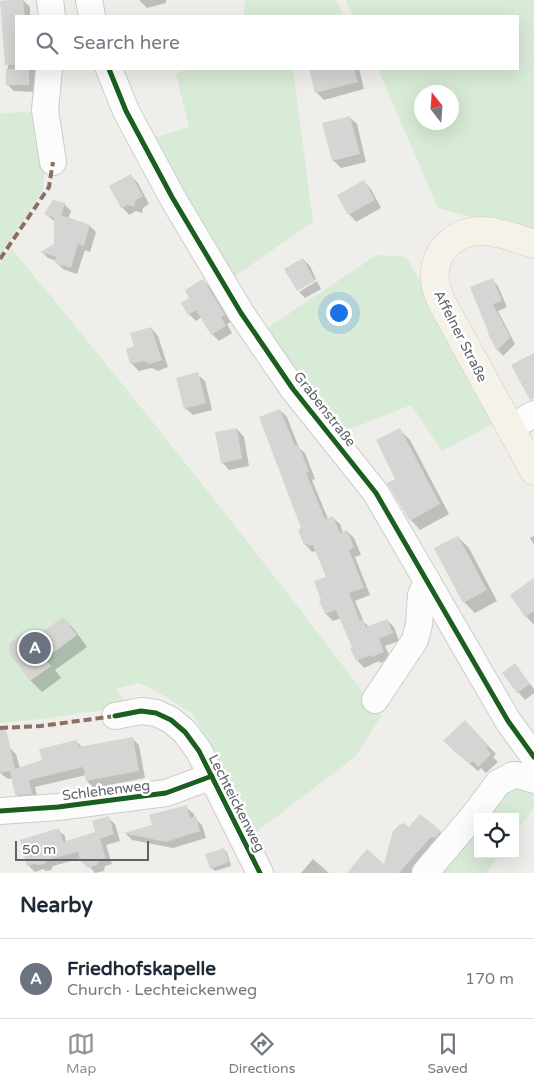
<!DOCTYPE html>
<html lang="en">
<head>
<meta charset="utf-8">
<style>
	:root { --surface:#fff; --page:#f6f6f7; --text:#1f2937; --muted:#747a83; --line:#e0e1e3; --accent:#919496 }
	body { margin:0; font-family:"Varela Round",sans-serif; background:var(--page); color:var(--text) }
	.controls { position:absolute; right:15px; bottom:15px; display:grid; overflow:hidden; border-radius:0px; box-shadow:0 5px 20px #0002 }
	.controls button { width:45px; height:45px; display:grid; place-items:center; padding:0; border:0; border-bottom:1px solid var(--line); background:var(--surface); color:var(--text); font:25px sans-serif }
	.compass { position:absolute; left:414px; top:85px; width:45px; height:45px; border-radius:50%; background:var(--surface); box-shadow:0 5px 20px #0002; rotate:343deg }
	.scale { position:absolute; left:15px; bottom:12px; width:134px; box-sizing:border-box; padding-left:5px; border:2px solid #5f6368; border-top:0; font-size:14px; line-height:18px; white-space:nowrap; color:#5f6368; -webkit-text-stroke:4px #fff; paint-order:stroke }
	.you { position:absolute; left:338px; top:312px; width:18px; height:18px; margin:-12px; border:4px solid #fff; border-radius:50%; background:#1a73e8; box-shadow:0 0 0 8px #1a73e833 }
	.badge { display:grid; place-items:center; width:32px; height:32px; border-radius:50%; background:var(--accent); color:#fff; font-size:16px; font-weight:700 }
	.pin { position:absolute; translate:-50% -50%; border:2px solid #fff; box-shadow:0 1px 5px #0006 }
	.list { margin:0; padding:0; list-style:none }
	h2 { display:flex; justify-content:space-between; align-items:center; height:65px; margin:0; padding:0 20px; font-size:21px }
	h2 small { font-size:16px; font-weight:400; color:var(--muted) }
	.list li { display:grid; grid-template-columns:32px 1fr auto; gap:15px; align-items:center; box-sizing:border-box; height:80px; padding:0 20px; border-top:1px solid var(--line) }
	.list b { display:block; font-size:19px; white-space:nowrap }
	.list p { margin:0; font-size:16px; white-space:nowrap; color:var(--muted) }
	.list em { font-size:16px; font-style:normal; color:var(--muted) }
	.icon { flex:none; width:28px; height:28px; fill:none; stroke:currentColor; stroke-width:2; stroke-linecap:round; stroke-linejoin:round }
	.map { position:relative; flex:none; width:534px; height:873px; overflow:hidden }
	.search { position:absolute; background:var(--surface); box-shadow:0 5px 20px #0002; left:15px; right:15px; top:15px; height:55px; display:flex; align-items:center; gap:12px; box-sizing:border-box; padding:0 18px; border-radius:0px; color:var(--muted); font-size:19px }
	.sheet { height:145px; background:var(--surface) }
	nav { display:flex; justify-content:space-around; align-items:center; box-sizing:border-box; height:70px; border-top:1px solid var(--line); background:var(--surface); font-size:14px; color:var(--muted) }
	nav a { display:grid; justify-items:center; gap:2px }
	nav .on { color:var(--accent) }
	.map>svg:first-child { display:block }
	.green { fill:#d8ebd6; fill-rule:evenodd }
	.shadow { fill:#0003 }
	.building { fill:#d6d5d3 }
	.lines { fill:none; stroke-linecap:round; stroke-linejoin:round }
	.minor-casing { stroke:#cbcccc; stroke-width:28 }
	.major-casing { stroke:#d7ceb8; stroke-width:29 }
	.minor { stroke:#fdfcfc; stroke-width:26 }
	.major { stroke:#f4f2e9; stroke-width:28 }
	.quiet { stroke:#8d6e63; stroke-width:4; stroke-dasharray:8 4; stroke-linecap:butt }
	.cycleway-casing { stroke:#fff; stroke-width:8 }
	.cycleway { stroke:#1b5e20; stroke-width:5 }
	.labels { text-anchor:middle; stroke-width:5; stroke-linejoin:round; paint-order:stroke }
	.street-label { font-size:14px; fill:#5f6368; stroke:#fff }
</style>
</head>
<body>
<div class="map">
<svg width="534" height="873" viewBox="0 0 534 873">
	<rect width="100%" height="100%" fill="#efeeea"/>
	<g class="green">
		<path d="M 245,0 L 335,0 L 343,13 L 335,16 L 244,16 Z"/>
		<path d="M 345,0 L 534,0 L 534,237 L 497,224 L 438,208 L 378,69 L 518,69 L 518,16 L 354,16 ZM 422,92 L 452,92 L 452,122 L 422,122 Z"/>
		<path d="M 186,69 L 293,69 L 313,222 L 232,278 L 150,139 L 189,127 L 176,74 Z"/>
		<path d="M 36,112 L 45,163 L 43,191 L 0,255 L 0,113 Z"/>
		<path d="M 11,248 C 138,401 261,557 381,716 L 355,757 L 256,832 L 193,714 L 161,694 L 139,683 L 115,689 L 130,706 L 50,718 L 0,723 L 0,264 Z"/>
		<path d="M 377,255 L 406,257 L 426,290 L 495,423 L 442,451 L 411,405 L 343,432 L 266,329 Z"/>
		<path d="M 519,782 L 534,795 L 534,808 L 515,833 L 515,817 L 486,817 L 504,795 Z"/>
		<path d="M 478,827 L 478,854 L 500,854 L 487,873 L 440,873 Z"/>
	</g>
	<g class="shadow">
		<path d="M 23,0 L 30,7 L 30,16 L 16,16 L 16,69 L 36,69 L 35,92 L 14,91 L 7,84 L 9,44 L 5,40 Z"/>
		<path d="M 139,0 L 166,0 L 166,3 L 147,8 Z"/>
		<path d="M 310,69 L 359,69 L 364,89 L 324,100 L 316,92 Z"/>
		<path d="M 349,117 L 357,124 L 366,162 L 341,168 L 334,161 L 324,124 Z"/>
		<path d="M 131,176 L 138,183 L 149,204 L 143,208 L 142,213 L 136,211 L 129,215 L 122,207 Z"/>
		<path d="M 363,181 L 371,189 L 381,208 L 356,222 L 349,214 Z"/>
		<path d="M 64,204 L 71,211 L 68,219 L 90,226 L 96,232 L 90,252 L 85,250 L 77,274 L 63,269 L 56,262 L 57,261 L 48,258 L 42,252 L 55,245 L 55,222 L 46,214 Z"/>
		<path d="M 303,259 L 310,266 L 316,279 L 298,289 L 298,291 L 285,270 Z"/>
		<path d="M 492,280 L 498,286 L 507,307 L 498,311 L 515,344 L 503,356 L 498,350 L 490,335 Z"/>
		<path d="M 203,281 L 210,287 L 231,322 L 227,324 L 232,333 L 219,341 L 212,334 L 202,317 L 196,321 L 189,314 L 191,298 Z"/>
		<path d="M 317,281 L 321,289 L 305,298 L 299,292 Z"/>
		<path d="M 151,328 L 158,336 L 168,367 L 158,371 L 152,368 L 139,371 L 131,363 L 136,347 Z"/>
		<path d="M 197,374 L 205,381 L 212,410 L 193,415 L 185,408 Z"/>
		<path d="M 280,410 L 287,417 L 299,448 L 305,453 L 315,479 L 312,480 L 328,519 L 332,517 L 340,524 L 343,533 L 347,531 L 354,538 L 361,555 L 355,557 L 370,595 L 355,601 L 364,622 L 369,627 L 387,620 L 394,627 L 399,641 L 385,646 L 391,659 L 380,663 L 379,661 L 364,668 L 357,660 L 353,647 L 341,618 L 333,621 L 326,614 L 327,577 L 317,553 L 315,551 L 312,552 L 305,544 Z"/>
		<path d="M 237,429 L 244,437 L 249,466 L 229,470 L 222,462 Z"/>
		<path d="M 400,430 L 410,440 L 449,514 L 420,530 L 411,520 L 397,479 Z"/>
		<path d="M 534,536 L 534,545 L 530,538 Z"/>
		<path d="M 458,537 L 469,548 L 497,601 L 475,613 L 464,602 Z"/>
		<path d="M 534,580 L 534,623 L 533,624 L 526,616 Z"/>
		<path d="M 63,618 L 74,629 L 87,647 L 55,670 L 61,678 L 42,692 L 31,681 L 10,652 L 34,640 Z"/>
		<path d="M 515,665 L 534,689 L 534,693 L 525,700 L 518,692 Z"/>
		<path d="M 465,722 L 496,754 L 493,757 L 498,762 L 486,773 L 481,768 L 478,771 L 452,749 Z"/>
		<path d="M 132,738 L 139,745 L 145,778 L 94,788 L 87,781 L 86,775 L 35,787 L 38,800 L 23,801 L 16,794 L 13,778 L 8,779 L 0,773 L 0,749 L 9,747 L 16,754 L 20,769 L 44,761 L 76,741 L 83,748 Z"/>
		<path d="M 186,807 L 194,814 L 194,818 L 202,825 L 206,838 L 173,848 L 132,840 L 126,834 L 153,826 Z"/>
		<path d="M 108,818 L 115,824 L 120,841 L 106,845 L 112,864 L 105,866 L 104,871 L 95,873 L 82,858 L 53,866 L 51,870 L 46,871 L 43,869 L 35,872 L 28,865 L 58,830 L 65,836 L 66,842 L 97,833 Z"/>
		<path d="M 410,829 L 440,832 L 447,839 L 437,844 L 412,873 L 348,873 L 385,866 Z"/>
		<path d="M 223,849 L 227,852 L 231,866 L 215,871 L 211,868 Z"/>
		<path d="M 313,859 L 329,873 L 301,873 Z"/>
	</g>
	<g class="building">
		<path d="M 9,0 L 23,0 L 25,16 L 16,16 L 16,65 L 5,65 L 0,1 Z"/>
		<rect x="6" y="69" width="23" height="16"/>
		<path d="M 309,69 L 354,69 L 358,82 L 315,93 Z"/>
		<path d="M 350,116 L 360,154 L 332,161 L 322,123 Z"/>
		<path d="M 131,174 L 143,196 L 136,200 L 134,207 L 128,205 L 121,208 L 109,186 Z"/>
		<path d="M 364,180 L 375,200 L 348,215 L 337,195 Z"/>
		<path d="M 53,200 L 65,203 L 61,215 L 90,225 L 84,246 L 78,244 L 71,268 L 55,263 L 56,257 L 40,252 L 54,244 L 54,218 L 44,214 Z"/>
		<path d="M 303,258 L 315,281 L 297,291 L 284,269 Z"/>
		<path d="M 493,278 L 502,301 L 493,304 L 510,337 L 497,351 L 488,334 L 489,334 L 470,287 Z"/>
		<path d="M 203,279 L 225,315 L 221,317 L 226,326 L 211,335 L 196,310 L 188,315 L 181,303 L 189,298 L 185,290 Z"/>
		<path d="M 151,327 L 162,360 L 149,364 L 144,361 L 130,364 L 126,349 L 134,346 L 130,333 Z"/>
		<path d="M 534,353 L 534,399 L 530,400 L 511,365 Z"/>
		<path d="M 198,372 L 206,403 L 184,409 L 176,378 Z"/>
		<path d="M 280,409 L 295,446 L 298,444 L 309,471 L 306,473 L 325,519 L 333,516 L 340,533 L 347,530 L 354,547 L 349,550 L 364,588 L 349,593 L 360,621 L 363,619 L 366,627 L 387,619 L 393,633 L 379,639 L 384,652 L 372,657 L 371,655 L 356,661 L 350,648 L 352,647 L 336,610 L 325,614 L 319,601 L 321,600 L 314,581 L 326,577 L 313,545 L 309,546 L 308,544 L 304,545 L 298,530 L 301,528 L 259,417 Z"/>
		<path d="M 237,428 L 242,459 L 221,463 L 215,432 Z"/>
		<path d="M 400,428 L 440,504 L 410,521 L 387,483 L 395,479 L 376,440 Z"/>
		<path d="M 458,536 L 487,590 L 463,603 L 434,548 Z"/>
		<path d="M 534,578 L 534,611 L 525,617 L 510,595 Z"/>
		<path d="M 63,617 L 77,635 L 45,659 L 51,666 L 30,681 L 9,653 L 10,643 L 19,636 L 34,638 Z"/>
		<path d="M 515,663 L 530,684 L 517,693 L 502,673 Z"/>
		<path d="M 465,720 L 489,746 L 486,748 L 491,754 L 478,767 L 473,761 L 470,764 L 443,741 Z"/>
		<path d="M 6,729 L 15,769 L 42,760 L 39,749 L 77,740 L 78,747 L 133,737 L 139,771 L 86,781 L 83,767 L 29,780 L 32,794 L 15,795 L 10,771 L 0,773 L 0,730 Z"/>
		<path d="M 187,805 L 190,818 L 196,816 L 200,831 L 166,842 L 123,833 L 152,825 L 149,815 Z"/>
		<path d="M 420,814 L 441,831 L 436,837 L 430,838 L 399,873 L 347,873 L 367,849 L 384,864 L 393,831 L 399,825 L 404,823 L 409,827 Z"/>
		<path d="M 109,816 L 114,834 L 100,839 L 106,858 L 99,860 L 97,865 L 88,868 L 81,862 L 78,852 L 46,860 L 45,864 L 38,865 L 35,864 L 27,866 L 20,840 L 59,828 L 63,842 L 95,832 L 92,821 Z"/>
		<path d="M 224,848 L 229,862 L 210,869 L 205,854 Z"/>
	</g>
	<g class="lines">
		<defs>
			<g id="minor">
				<path d="M 50,0 L 52,16"/>
				<path d="M 89,0 L 92,16"/>
				<path d="M 49,69 L 45,110 L 53,162"/>
				<path d="M 109,69 L 126,111 L 172,197 L 241,313 L 293,389 L 376,493 L 508,721 L 534,757"/>
				<path d="M 510,428 L 534,414"/>
				<path d="M 375,700 L 415,640 L 419,624 L 421,595 L 427,581"/>
				<path d="M 115,716 L 141,711 L 156,713 L 171,720 L 185,732 L 199,751 L 260,873"/>
				<path d="M 0,811 L 58,807 L 166,793 L 212,776"/>
				<path d="M 425,873 L 475,814 L 498,783 L 513,775 L 522,776 L 534,780"/>
			</g>
			<path id="major" d="M 534,244 C 517,239 499,231 481,231 C 454,231 432,253 435,281 C 436,291 441,301 446,310 L 534,471"/>
		</defs>
		<use href="#minor" class="minor-casing"/>
		<use href="#major" class="major-casing"/>
		<use href="#minor" class="minor"/>
		<use href="#major" class="major"/>
		<g class="quiet">
			<path d="M 0,259 L 49,187 L 53,162"/>
			<path d="M 0,728 L 41,726 L 115,716"/>
		</g>
		<defs>
			<g id="cycleway">
				<path d="M 109,69 L 126,111 L 172,197 L 241,313 L 293,389 L 376,493 L 508,721 L 534,757"/>
				<path d="M 115,716 L 141,711 L 156,713 L 171,720 L 185,732 L 199,751 L 260,873"/>
				<path d="M 0,811 L 58,807 L 166,793 L 212,776"/>
			</g>
		</defs>
		<use href="#cycleway" class="cycleway-casing"/>
		<use href="#cycleway" class="cycleway"/>
	</g>
	<g class="labels">
		<g class="street-label">
			<text transform="translate(461 336) rotate(63)" y="5">Affelner Straße</text>
			<text transform="translate(325 409) rotate(52)" y="5">Grabenstraße</text>
			<text transform="translate(106 790) rotate(-7)" y="5">Schlehenweg</text>
			<text transform="translate(237 803) rotate(63)" y="5">Lechteickenweg</text>
		</g>
	</g>
</svg>
<div class="controls">
<button><svg class="icon" aria-label="locate" viewBox="0 0 24 24"><circle cx="12" cy="12" r="6"/><path d="M12 2v4M12 18v4M2 12h4M18 12h4"/></svg></button>
</div>
<svg class="compass" viewBox="-18 -18 36 36"><path d="M0-13l5 13h-10z" fill="#e53935"/><path d="M0 13l5-13h-10z" fill="#747a83"/></svg>
<div class="scale">50 m</div>
<div class="you"></div>
<div class="pin badge" style="left:35px;top:648px;background:#6b7280">A</div>
<div class="search"><svg class="icon" aria-label="search" viewBox="0 0 24 24"><circle cx="10" cy="10" r="6"/><path d="M15 15l6 6"/></svg>Search here</div>
</div>
<section class="sheet">
<h2>Nearby<small></small></h2>
<ul class="list">
<li><span class="badge" style="background:#6b7280">A</span><div><b>Friedhofskapelle</b><p>Church · Lechteickenweg</p></div><em>170 m</em></li>
</ul>
</section>
<nav>
<a class="on"><svg class="icon" aria-label="map" viewBox="0 0 24 24"><path d="M3 6l6-2 6 2 6-2v14l-6 2-6-2-6 2zM9 4v14M15 6v14"/></svg>Map</a>
<a><svg class="icon" aria-label="directions" viewBox="0 0 24 24"><path d="M12 3l9 9-9 9-9-9zM9 14v-3h6M13 9l2 2-2 2"/></svg>Directions</a>
<a><svg class="icon" aria-label="saved" viewBox="0 0 24 24"><path d="M7 4h10v16l-5-4-5 4z"/></svg>Saved</a>
</nav>
</body>
</html>
